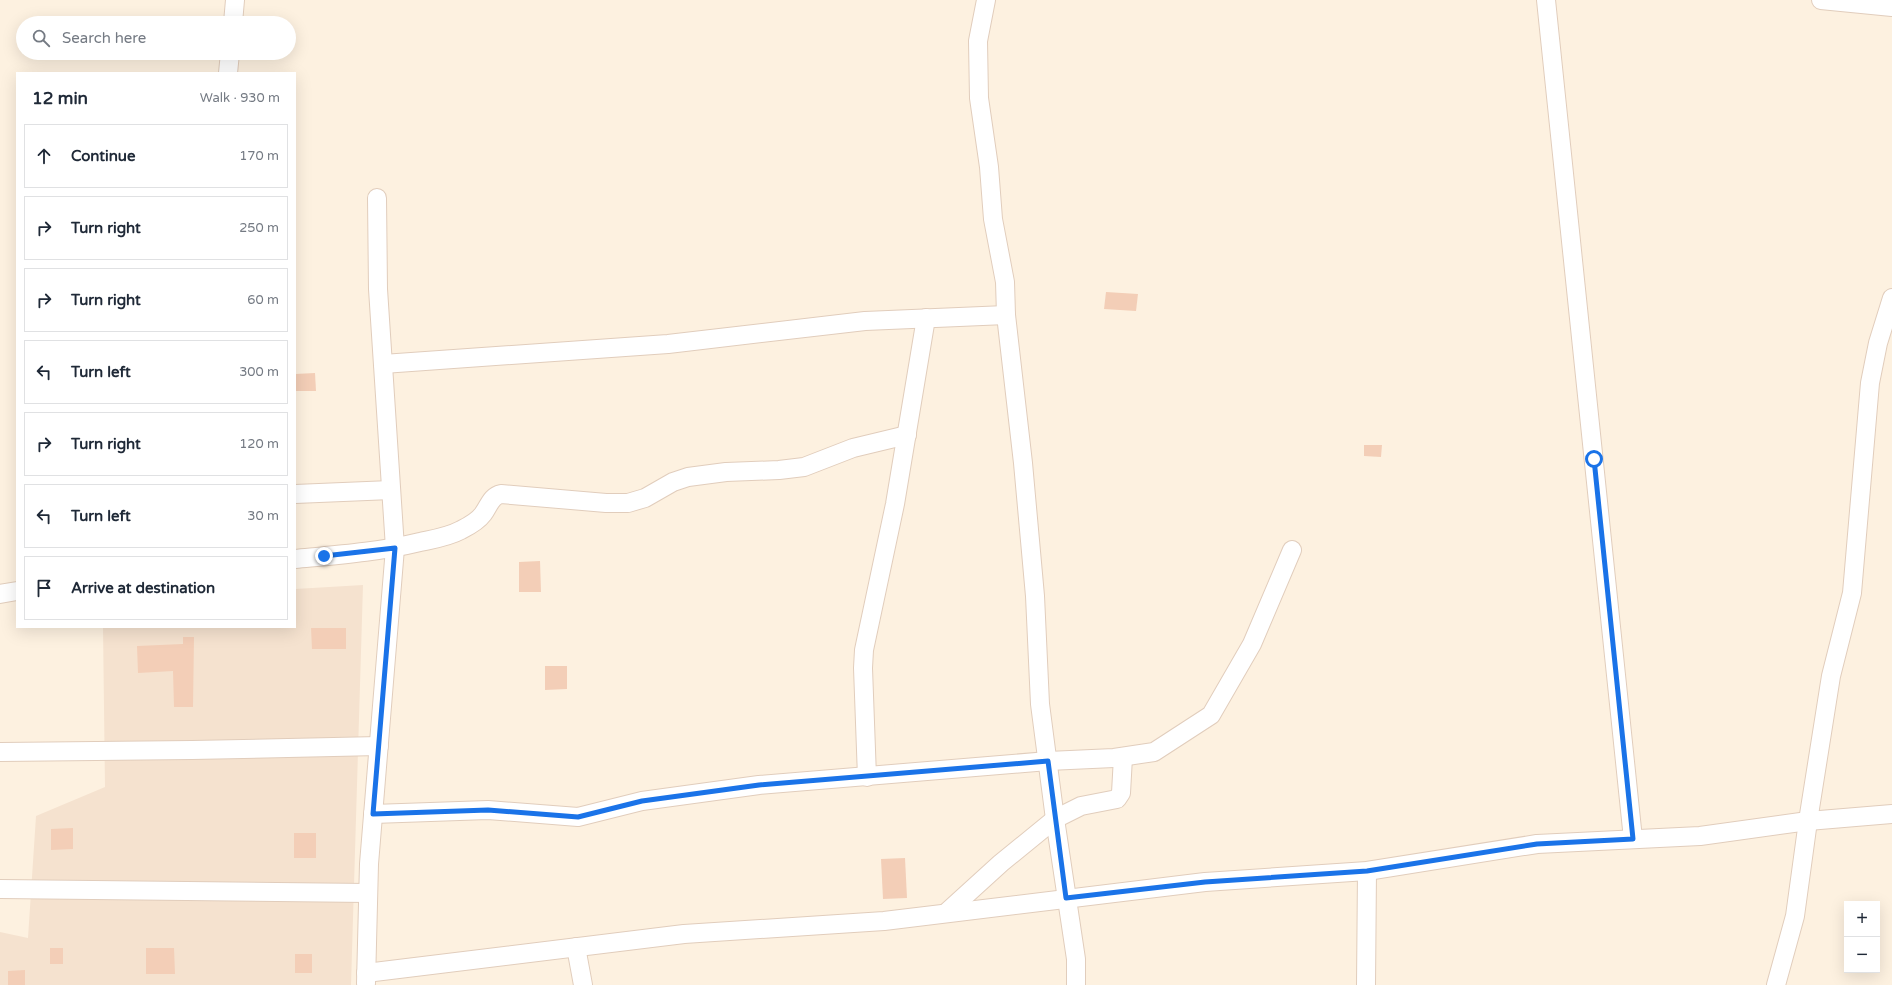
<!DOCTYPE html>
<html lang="en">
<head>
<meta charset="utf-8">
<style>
	:root { --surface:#fff; --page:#f2f2f3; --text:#1f2937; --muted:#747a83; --line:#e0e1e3 }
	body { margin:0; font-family:"Varela Round",sans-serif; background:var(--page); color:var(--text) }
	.controls { position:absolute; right:12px; bottom:12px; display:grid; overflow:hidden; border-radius:0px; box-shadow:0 4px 16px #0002 }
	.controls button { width:36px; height:36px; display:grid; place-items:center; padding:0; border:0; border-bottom:1px solid var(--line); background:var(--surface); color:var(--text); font:20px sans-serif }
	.stop { position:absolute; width:12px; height:12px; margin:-9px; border:3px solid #1a73e8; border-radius:50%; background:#fff }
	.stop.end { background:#1a73e8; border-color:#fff; box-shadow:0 1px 4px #0008 }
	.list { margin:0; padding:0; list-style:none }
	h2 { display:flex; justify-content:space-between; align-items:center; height:52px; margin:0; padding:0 16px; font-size:17px }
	h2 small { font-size:13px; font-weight:400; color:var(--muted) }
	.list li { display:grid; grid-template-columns:26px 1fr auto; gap:12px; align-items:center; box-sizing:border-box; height:64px; margin:0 8px 8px; padding:0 8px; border:1px solid var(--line); border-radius:0px }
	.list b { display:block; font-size:15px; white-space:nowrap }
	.list em { font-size:13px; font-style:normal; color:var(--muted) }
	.icon { flex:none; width:22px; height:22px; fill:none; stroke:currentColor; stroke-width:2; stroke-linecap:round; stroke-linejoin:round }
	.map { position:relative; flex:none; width:1892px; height:985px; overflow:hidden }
	.search { position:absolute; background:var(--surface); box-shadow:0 4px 16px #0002; left:16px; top:16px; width:280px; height:44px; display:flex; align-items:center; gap:10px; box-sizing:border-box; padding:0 14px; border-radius:22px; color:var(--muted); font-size:15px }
	.panel { position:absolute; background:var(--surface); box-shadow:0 4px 16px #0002; left:16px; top:72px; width:280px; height:556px; border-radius:0px }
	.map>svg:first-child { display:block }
	.residential { fill:#f5e2cf }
	.building { fill:#f3ceb7 }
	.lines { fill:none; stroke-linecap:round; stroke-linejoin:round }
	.minor-casing { stroke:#e1cdbc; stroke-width:20 }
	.minor { stroke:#fff; stroke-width:18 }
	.route { stroke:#1a73e8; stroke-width:5 }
</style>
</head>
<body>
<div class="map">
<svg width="1892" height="985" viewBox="0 0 1892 985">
	<rect width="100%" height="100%" fill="#fdf1e0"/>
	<path class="residential" d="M 363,585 L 351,985 L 0,985 L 0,932 L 28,938 L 36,816 L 105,787 L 103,627 L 295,627 L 295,589 Z"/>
	<g class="building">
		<path d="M 1106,292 L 1138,294 L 1136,311 L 1104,309 Z"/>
		<path d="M 315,373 L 316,391 L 295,391 L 295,374 Z"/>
		<path d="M 1364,445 L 1382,445 L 1381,457 L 1364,456 Z"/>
		<path d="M 540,561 L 541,592 L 519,592 L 519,562 Z"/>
		<path d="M 311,628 L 346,628 L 346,649 L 312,649 Z"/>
		<path d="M 183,637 L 194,637 L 193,707 L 174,707 L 173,671 L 138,673 L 137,646 L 183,644 Z"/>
		<path d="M 545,666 L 567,666 L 567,689 L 545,690 Z"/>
		<path d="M 73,828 L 73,849 L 51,850 L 51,829 Z"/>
		<rect x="294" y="833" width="22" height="25"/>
		<path d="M 905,858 L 907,898 L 883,899 L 881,859 Z"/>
		<rect x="50" y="948" width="13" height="16"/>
		<path d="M 146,948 L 174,948 L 175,974 L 146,974 Z"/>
		<rect x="295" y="954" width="17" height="19"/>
		<path d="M 25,970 L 25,985 L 8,985 L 8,971 Z"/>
	</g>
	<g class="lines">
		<defs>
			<g id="minor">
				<path d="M 986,0 L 978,41 L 979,98 L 989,167 L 993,219 L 1005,282 L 1006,315 L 1023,463 L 1035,596 L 1040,704 L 1055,819 L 1076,959 L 1076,985"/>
				<path d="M 1546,0 L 1633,839"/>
				<path d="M 1821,0 L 1892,7"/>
				<path d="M 233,23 L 235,0"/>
				<path d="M 228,73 L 230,53"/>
				<path d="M 383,364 L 668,344 L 865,321 L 1006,315"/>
				<path d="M 295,494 L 391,490"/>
				<path d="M 295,559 C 337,555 379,552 420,542 C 434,539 448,537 461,530 C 469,526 478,521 483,514 C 489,506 491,496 501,494 L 606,503 L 628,503 L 645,498 L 673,482 L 688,477 L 726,472 L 779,470 L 804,467 L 853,448 L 907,435"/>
				<path d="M 0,594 L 17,591"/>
				<path d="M 0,752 L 192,750 L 379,746"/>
				<path d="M 867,777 L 863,668 L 864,650 L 895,504 L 926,318"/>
				<path d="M 373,814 L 488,810 L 578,817 L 642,801 L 759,785 L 1048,761 L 1114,758 L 1154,752 L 1211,715 L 1252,644 L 1292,550"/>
				<path d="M 0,889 L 368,893"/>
				<path d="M 946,913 L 1001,863 L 1055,819 L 1081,806 L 1117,799 L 1121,793 L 1123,757"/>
				<path d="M 576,947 L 583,985"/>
				<path d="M 366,973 L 684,934 L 884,921 L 1205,882 L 1367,871 L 1537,844 L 1700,836 L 1808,821 L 1892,814"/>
				<path d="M 366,983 L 369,864 L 395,548 L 378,289 L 377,198"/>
				<path d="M 1366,985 L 1367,871"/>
				<path d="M 1776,985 L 1795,916 L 1808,821 L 1831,676 L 1852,593 L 1870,383 L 1878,343 L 1892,298"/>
			</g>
		</defs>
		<use href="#minor" class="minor-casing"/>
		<use href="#minor" class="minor"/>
	</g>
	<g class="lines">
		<path class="route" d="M 324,556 L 395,548 L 373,814 L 488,810 L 578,817 L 642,801 L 759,785 L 1048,761 L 1066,898 L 1205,882 L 1367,871 L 1537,844 L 1633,839 L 1594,459"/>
	</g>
</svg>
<div class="controls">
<button>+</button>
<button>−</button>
</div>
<div class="stop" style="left:1594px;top:459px"></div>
<div class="stop end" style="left:324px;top:556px"></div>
<div class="search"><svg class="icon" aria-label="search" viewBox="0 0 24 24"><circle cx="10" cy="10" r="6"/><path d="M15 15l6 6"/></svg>Search here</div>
<section class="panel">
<h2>12 min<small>Walk · 930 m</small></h2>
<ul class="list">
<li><svg class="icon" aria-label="ahead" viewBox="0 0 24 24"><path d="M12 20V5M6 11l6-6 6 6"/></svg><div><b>Continue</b></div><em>170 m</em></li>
<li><svg class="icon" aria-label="right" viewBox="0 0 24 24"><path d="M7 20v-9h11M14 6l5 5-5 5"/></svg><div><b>Turn right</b></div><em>250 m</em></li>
<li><svg class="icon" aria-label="right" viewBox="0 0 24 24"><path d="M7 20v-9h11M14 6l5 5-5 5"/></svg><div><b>Turn right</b></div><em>60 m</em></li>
<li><svg class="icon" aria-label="left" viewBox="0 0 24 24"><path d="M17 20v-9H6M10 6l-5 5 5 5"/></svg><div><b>Turn left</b></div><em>300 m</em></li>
<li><svg class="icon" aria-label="right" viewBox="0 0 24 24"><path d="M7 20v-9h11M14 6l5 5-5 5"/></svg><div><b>Turn right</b></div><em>120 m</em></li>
<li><svg class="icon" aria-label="left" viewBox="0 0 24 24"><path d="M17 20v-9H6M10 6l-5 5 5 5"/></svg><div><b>Turn left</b></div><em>30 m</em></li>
<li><svg class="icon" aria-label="arrive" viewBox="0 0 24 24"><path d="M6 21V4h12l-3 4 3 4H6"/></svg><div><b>Arrive at destination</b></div></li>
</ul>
</section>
</div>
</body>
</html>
